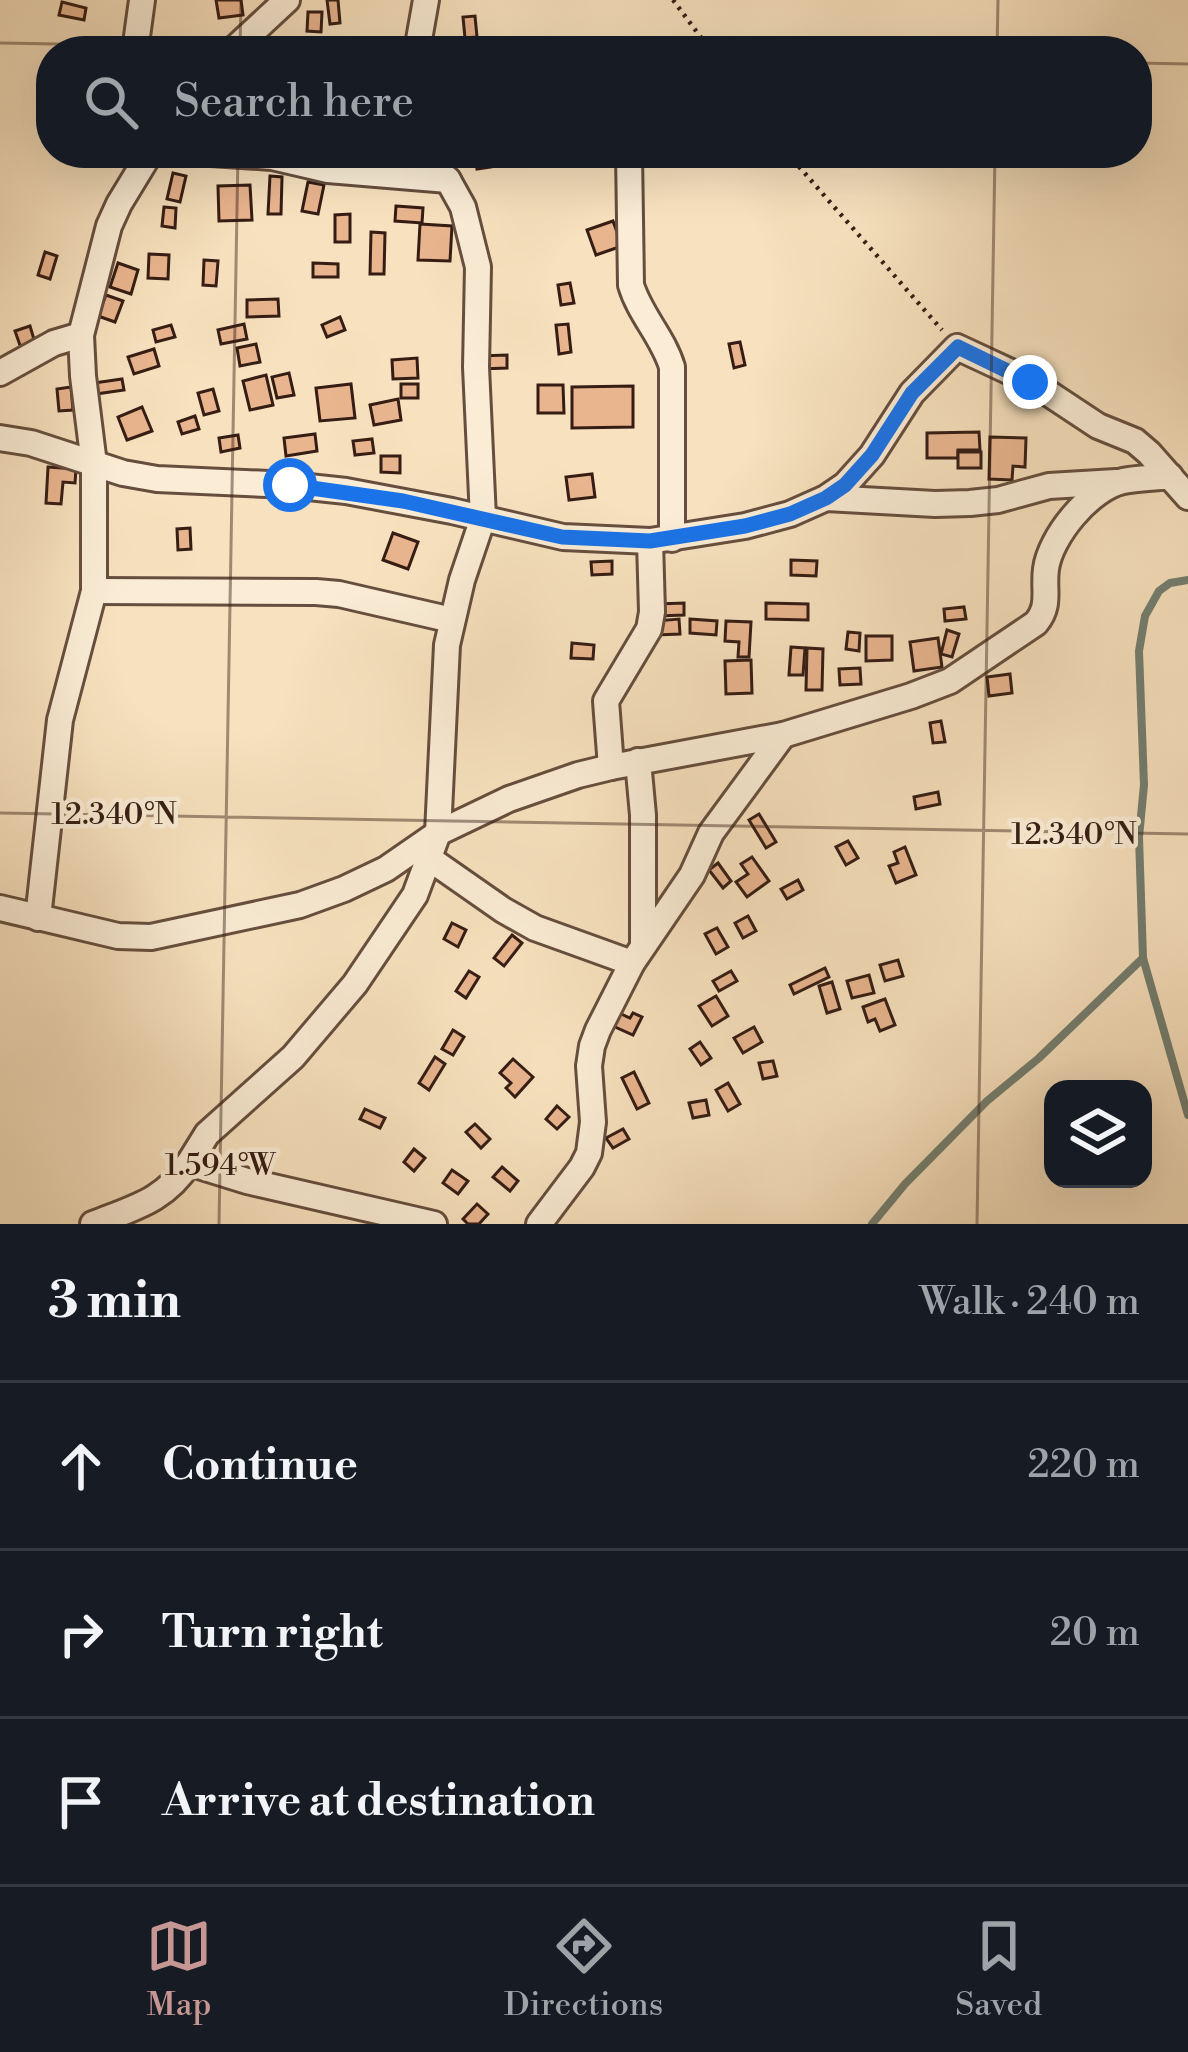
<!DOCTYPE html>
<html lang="en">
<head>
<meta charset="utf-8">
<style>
	:root { --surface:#171b24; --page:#242831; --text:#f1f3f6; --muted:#9ea1a6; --line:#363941; --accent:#c59692 }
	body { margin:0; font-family:"Libre Bodoni",serif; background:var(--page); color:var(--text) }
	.controls { position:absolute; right:36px; bottom:36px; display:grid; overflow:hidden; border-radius:24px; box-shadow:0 12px 48px #0002 }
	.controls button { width:108px; height:108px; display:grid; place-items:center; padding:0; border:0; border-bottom:3px solid var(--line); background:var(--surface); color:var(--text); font:60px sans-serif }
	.stop { position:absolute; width:36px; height:36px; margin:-27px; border:9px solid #1a73e8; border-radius:50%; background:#fff }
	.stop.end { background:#1a73e8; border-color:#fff; box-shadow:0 3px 12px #0008 }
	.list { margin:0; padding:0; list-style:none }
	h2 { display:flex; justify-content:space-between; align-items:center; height:156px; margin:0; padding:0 48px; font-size:51px }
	h2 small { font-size:39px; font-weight:400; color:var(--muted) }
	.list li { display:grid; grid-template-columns:78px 1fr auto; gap:36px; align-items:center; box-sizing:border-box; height:168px; padding:0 48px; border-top:3px solid var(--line) }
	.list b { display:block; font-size:45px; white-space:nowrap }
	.list em { font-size:39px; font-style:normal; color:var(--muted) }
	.icon { flex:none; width:66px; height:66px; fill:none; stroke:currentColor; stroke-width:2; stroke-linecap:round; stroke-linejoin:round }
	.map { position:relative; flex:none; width:1188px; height:1224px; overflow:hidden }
	.search { position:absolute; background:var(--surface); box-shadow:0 12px 48px #0002; left:36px; right:36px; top:36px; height:132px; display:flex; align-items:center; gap:30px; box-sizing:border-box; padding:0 42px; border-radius:48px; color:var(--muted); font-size:45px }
	.sheet { height:660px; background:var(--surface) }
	nav { display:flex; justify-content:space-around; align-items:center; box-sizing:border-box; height:168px; border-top:3px solid var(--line); background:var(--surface); font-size:33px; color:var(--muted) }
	nav a { display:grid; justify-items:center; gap:6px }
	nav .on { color:var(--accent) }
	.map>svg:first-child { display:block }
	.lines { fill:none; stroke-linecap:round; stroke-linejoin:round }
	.stream { stroke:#737e70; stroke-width:8 }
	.building { fill:#e9b58f; stroke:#351d14; stroke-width:3 }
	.minor-casing { stroke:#664e3e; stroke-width:30 }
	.path { stroke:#351d14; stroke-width:4.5; stroke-dasharray:3 6; stroke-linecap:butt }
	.minor { stroke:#faecd5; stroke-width:24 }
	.route { stroke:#1a73e8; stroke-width:15 }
	.ticks { fill:none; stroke:#351d14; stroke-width:3; stroke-opacity:0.45 }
	.ticks-label { font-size:30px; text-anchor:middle; fill:#351d14; stroke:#faecd5; stroke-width:9; stroke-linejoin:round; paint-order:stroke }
</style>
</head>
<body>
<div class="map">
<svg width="1188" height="1224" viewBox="0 0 1188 1224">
	<rect width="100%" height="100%" fill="#f7e1be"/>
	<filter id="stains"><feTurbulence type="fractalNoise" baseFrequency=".00167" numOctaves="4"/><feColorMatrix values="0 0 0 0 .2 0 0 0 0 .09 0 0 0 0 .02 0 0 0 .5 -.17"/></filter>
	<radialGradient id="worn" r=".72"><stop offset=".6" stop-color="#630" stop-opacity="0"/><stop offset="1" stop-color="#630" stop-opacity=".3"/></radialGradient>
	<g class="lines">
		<g class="stream">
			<path d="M 1188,580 L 1170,583 L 1159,591 L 1145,616 L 1139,651 L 1144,785 L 1139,837 L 1143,958 L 1188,1115"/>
			<path d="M 872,1224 L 905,1184 L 987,1101 L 1039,1058 L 1143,958"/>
		</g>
	</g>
	<g class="building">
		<path d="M 216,0 L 241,0 L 243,15 L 219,18 Z"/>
		<path d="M 327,0 L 338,0 L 340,23 L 330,24 Z"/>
		<path d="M 62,2 L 86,8 L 84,20 L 59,15 Z"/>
		<path d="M 308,12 L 322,12 L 321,32 L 307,31 Z"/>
		<path d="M 475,16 L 477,37 L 465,38 L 463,17 Z"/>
		<path d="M 475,153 L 490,153 L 491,167 L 477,169 Z"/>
		<path d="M 173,173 L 186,176 L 180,202 L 167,199 Z"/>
		<path d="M 270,176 L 282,177 L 281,214 L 268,214 Z"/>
		<path d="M 308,182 L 324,185 L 318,214 L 302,211 Z"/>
		<path d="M 250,185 L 252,220 L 219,221 L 218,186 Z"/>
		<path d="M 396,206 L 423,208 L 422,223 L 395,221 Z"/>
		<path d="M 164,207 L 176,208 L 175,228 L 162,226 Z"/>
		<path d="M 350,214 L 350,242 L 335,242 L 335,215 Z"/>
		<path d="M 613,221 L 622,246 L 596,255 L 587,230 Z"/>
		<path d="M 420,224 L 452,226 L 450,261 L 418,260 Z"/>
		<path d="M 371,232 L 385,233 L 384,274 L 370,274 Z"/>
		<path d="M 45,252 L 57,256 L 50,279 L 38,275 Z"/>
		<path d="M 149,254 L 169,255 L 168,279 L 148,278 Z"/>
		<path d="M 204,260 L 218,261 L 216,286 L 203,285 Z"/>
		<path d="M 118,263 L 138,270 L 131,294 L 110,287 Z"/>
		<path d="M 313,263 L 338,264 L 338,277 L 313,277 Z"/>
		<path d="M 570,283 L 574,303 L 561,305 L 558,285 Z"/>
		<path d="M 106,295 L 123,301 L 115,322 L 98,316 Z"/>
		<path d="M 278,299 L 279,316 L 247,317 L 247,300 Z"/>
		<path d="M 340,317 L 345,330 L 327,337 L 322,325 Z"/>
		<path d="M 244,324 L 247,339 L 221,344 L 218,330 Z"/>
		<path d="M 568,324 L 571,352 L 559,354 L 556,325 Z"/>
		<path d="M 171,325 L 175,337 L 156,342 L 153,330 Z"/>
		<path d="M 30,326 L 36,346 L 22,351 L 15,331 Z"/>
		<path d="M 740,342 L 745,365 L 734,368 L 729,344 Z"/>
		<path d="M 256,344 L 260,362 L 240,366 L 237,348 Z"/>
		<path d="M 154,349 L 159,366 L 134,374 L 128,357 Z"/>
		<path d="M 507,355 L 507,368 L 480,369 L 479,356 Z"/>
		<path d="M 417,358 L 418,378 L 393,379 L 392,360 Z"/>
		<path d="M 289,373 L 294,395 L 277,398 L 272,377 Z"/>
		<path d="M 266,375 L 273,405 L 250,410 L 243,381 Z"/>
		<path d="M 122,379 L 124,390 L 96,394 L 94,383 Z"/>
		<path d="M 351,384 L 355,418 L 320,421 L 316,388 Z"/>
		<rect x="401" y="384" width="17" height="14"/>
		<path d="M 538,385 L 563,385 L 564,413 L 538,413 Z"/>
		<path d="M 633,386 L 633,427 L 572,428 L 572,387 Z"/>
		<path d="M 71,387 L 73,410 L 59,411 L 57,389 Z"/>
		<path d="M 213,389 L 219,411 L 204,415 L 198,393 Z"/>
		<path d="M 398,399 L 401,420 L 374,425 L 370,405 Z"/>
		<path d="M 142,407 L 152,431 L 127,440 L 118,417 Z"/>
		<path d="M 195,416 L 199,429 L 182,434 L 178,422 Z"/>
		<path d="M 979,432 L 980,450 L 958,450 L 958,458 L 927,458 L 927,433 Z"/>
		<path d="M 315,434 L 317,451 L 286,456 L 284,438 Z"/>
		<path d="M 238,435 L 240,448 L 221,452 L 219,438 Z"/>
		<path d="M 990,437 L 1026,438 L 1025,467 L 1013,466 L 1012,480 L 989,479 Z"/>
		<path d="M 372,439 L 374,453 L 355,455 L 353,441 Z"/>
		<rect x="958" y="452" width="23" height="16"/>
		<path d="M 381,456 L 400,456 L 400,473 L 381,472 Z"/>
		<path d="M 48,467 L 76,469 L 75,483 L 63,482 L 61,504 L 46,503 Z"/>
		<path d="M 592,474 L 595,497 L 569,500 L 566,477 Z"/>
		<path d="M 190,528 L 191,549 L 178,550 L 177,529 Z"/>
		<path d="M 393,533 L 418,542 L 408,569 L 383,560 Z"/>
		<path d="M 791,560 L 817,561 L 816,576 L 791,575 Z"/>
		<path d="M 612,561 L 612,574 L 592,575 L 591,562 Z"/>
		<path d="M 684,603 L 684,615 L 658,616 L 657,604 Z"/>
		<path d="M 766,603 L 808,604 L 808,620 L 766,619 Z"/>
		<path d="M 964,607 L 966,619 L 945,621 L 944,609 Z"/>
		<path d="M 679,619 L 680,634 L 656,635 L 655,621 Z"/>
		<path d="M 690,619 L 717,621 L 716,635 L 690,633 Z"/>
		<path d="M 726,621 L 751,622 L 749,657 L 738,657 L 739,642 L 725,641 Z"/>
		<path d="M 947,630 L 959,634 L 952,657 L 941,654 Z"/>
		<path d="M 848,632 L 860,633 L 859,651 L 846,649 Z"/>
		<path d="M 866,636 L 892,636 L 892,660 L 866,661 Z"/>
		<path d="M 938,638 L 942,667 L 914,671 L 910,642 Z"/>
		<path d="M 572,643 L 594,645 L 593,659 L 571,658 Z"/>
		<path d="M 791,647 L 805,648 L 803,675 L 789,675 Z"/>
		<path d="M 807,648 L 823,649 L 822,690 L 806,690 Z"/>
		<path d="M 751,660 L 752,693 L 726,694 L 725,661 Z"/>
		<path d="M 860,668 L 861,684 L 840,685 L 839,669 Z"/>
		<path d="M 1010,674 L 1012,693 L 989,696 L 987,677 Z"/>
		<path d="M 941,721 L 945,742 L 933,743 L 930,723 Z"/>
		<path d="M 938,792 L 940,804 L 916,809 L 914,797 Z"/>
		<path d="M 759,814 L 776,842 L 766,848 L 749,820 Z"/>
		<path d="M 848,841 L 858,858 L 846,865 L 836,847 Z"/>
		<path d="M 905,847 L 916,875 L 896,883 L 889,866 L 898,863 L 894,852 Z"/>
		<path d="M 752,857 L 769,881 L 747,897 L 736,882 L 748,874 L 741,864 Z"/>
		<path d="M 718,863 L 731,881 L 723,888 L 709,870 Z"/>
		<path d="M 798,880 L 803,890 L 787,899 L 781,889 Z"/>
		<path d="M 748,916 L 756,931 L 743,938 L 735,923 Z"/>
		<path d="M 452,923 L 466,930 L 458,947 L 444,939 Z"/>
		<path d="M 717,928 L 728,947 L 716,954 L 705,934 Z"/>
		<path d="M 512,935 L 522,943 L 504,966 L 494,958 Z"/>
		<path d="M 898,960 L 903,976 L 885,981 L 880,965 Z"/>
		<path d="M 825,968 L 829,977 L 794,994 L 790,985 Z"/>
		<path d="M 469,971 L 479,977 L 466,998 L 456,991 Z"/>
		<path d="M 731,971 L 737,981 L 719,991 L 713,981 Z"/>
		<path d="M 869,975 L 874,993 L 852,998 L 847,981 Z"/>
		<path d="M 832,982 L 840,1009 L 827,1013 L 819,986 Z"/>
		<path d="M 716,996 L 728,1016 L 712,1026 L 699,1006 Z"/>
		<path d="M 885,999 L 895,1025 L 880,1031 L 875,1019 L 868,1022 L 863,1007 Z"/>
		<path d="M 619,1013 L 630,1018 L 633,1013 L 642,1017 L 633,1035 L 613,1026 Z"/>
		<path d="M 754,1027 L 762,1042 L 743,1053 L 734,1038 Z"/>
		<path d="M 453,1030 L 464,1037 L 453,1055 L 442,1049 Z"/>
		<path d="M 700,1042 L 711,1058 L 701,1065 L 690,1049 Z"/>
		<path d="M 435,1057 L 445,1064 L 429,1090 L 419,1083 Z"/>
		<path d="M 513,1059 L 533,1077 L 515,1097 L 506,1088 L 511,1083 L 500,1073 Z"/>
		<path d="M 773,1061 L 777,1076 L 763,1079 L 759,1063 Z"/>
		<path d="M 634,1072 L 649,1103 L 637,1109 L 622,1078 Z"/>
		<path d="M 728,1083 L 740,1104 L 728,1111 L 716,1090 Z"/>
		<path d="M 706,1100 L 709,1115 L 693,1118 L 689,1103 Z"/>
		<path d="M 557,1106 L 569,1117 L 557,1129 L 546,1119 Z"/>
		<path d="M 365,1109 L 385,1118 L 380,1128 L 360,1119 Z"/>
		<path d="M 475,1124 L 490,1139 L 481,1148 L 466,1132 Z"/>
		<path d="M 623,1129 L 629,1139 L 613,1148 L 606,1138 Z"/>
		<path d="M 414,1149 L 425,1158 L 414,1171 L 404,1162 Z"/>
		<path d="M 502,1167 L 518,1181 L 510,1191 L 493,1177 Z"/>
		<path d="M 452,1170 L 468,1181 L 458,1194 L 443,1183 Z"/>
		<path d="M 477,1204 L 488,1214 L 479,1224 L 468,1224 L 463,1219 Z"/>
	</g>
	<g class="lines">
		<defs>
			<g id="minor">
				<path d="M 135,51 L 142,0"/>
				<path d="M 232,51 L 287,0"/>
				<path d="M 417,51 L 426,0"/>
				<path d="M 211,153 L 272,157 L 328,170 L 448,180"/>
				<path d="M 629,153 L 631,285 C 640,315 663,337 672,367 L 672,539"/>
				<path d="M 0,373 L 54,343 L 81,335"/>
				<path d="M 0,438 L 31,443 L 123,473 L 157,479 L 290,485 L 346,491 L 452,511 L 563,537 L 650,541 L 745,526 L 790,514 L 826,498 L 845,485 L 872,455 L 912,393 L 957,347 L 1030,381 L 1098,426 L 1135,441 L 1149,453 L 1188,497"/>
				<path d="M 826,498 L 935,504 L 970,503 L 998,500 L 1049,486 L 1116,482"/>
				<path d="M 94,591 L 316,592 L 339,594 L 452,620"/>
				<path d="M 638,761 L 643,815 L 643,945"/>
				<path d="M 611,767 L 606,701 L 649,629 L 652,612 L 650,541"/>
				<path d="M 430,859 L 503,910 L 535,928 L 632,963"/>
				<path d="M 0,908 L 118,936 L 151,937 L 300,905 L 344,889 L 386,869 L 438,833 L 509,799 L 578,775 L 611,767 L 783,735 L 911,696 L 950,681 L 1036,623 C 1051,605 1043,590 1046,569 C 1050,537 1090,488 1123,481 C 1138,478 1155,478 1170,476"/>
				<path d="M 38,918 L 60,720 L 94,591 L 94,464 L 83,376 L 81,335 L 109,226 L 119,204 L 150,153"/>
				<path d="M 189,1163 L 207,1134 L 293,1057 L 355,984 L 415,895 L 438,833 L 447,645 L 462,580 L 483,518 L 476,367 L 478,267 L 463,207 L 448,180 L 420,153"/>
				<path d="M 93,1224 C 133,1208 165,1201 189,1163 L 247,1181 L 434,1224"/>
				<path d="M 539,1224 L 582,1167 L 589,1153 L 593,1122 L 589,1066 L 592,1046 L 598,1030 L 632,963 L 692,875 L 711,833 L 783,735"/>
			</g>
		</defs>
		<use href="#minor" class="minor-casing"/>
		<g class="path">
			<path d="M 673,0 L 711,51"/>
			<path d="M 787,153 L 942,330"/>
		</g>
		<use href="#minor" class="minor"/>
	</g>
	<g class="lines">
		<path class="route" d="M 290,485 L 403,501 L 562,537 L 650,541 L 745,526 L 790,514 L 826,498 L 845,485 L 872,455 L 912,393 L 958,347 L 1030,382"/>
	</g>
	<path class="ticks" d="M 0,43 L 454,51M 240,51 L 241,0M 997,51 L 998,0M 1137,63 L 1188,64M 0,813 L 1188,834M 219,1224 L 238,153M 977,1224 L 995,153"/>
	<g class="ticks-label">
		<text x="114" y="824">12.340°N</text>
		<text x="1074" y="844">12.340°N</text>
		<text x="220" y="1175">1.594°W</text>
	</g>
	<rect width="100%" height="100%" filter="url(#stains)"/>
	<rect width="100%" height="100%" fill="url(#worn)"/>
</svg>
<div class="controls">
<button><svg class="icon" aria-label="layers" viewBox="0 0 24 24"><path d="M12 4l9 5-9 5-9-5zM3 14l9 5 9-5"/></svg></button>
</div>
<div class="stop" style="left:290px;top:485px"></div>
<div class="stop end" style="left:1030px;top:382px"></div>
<div class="search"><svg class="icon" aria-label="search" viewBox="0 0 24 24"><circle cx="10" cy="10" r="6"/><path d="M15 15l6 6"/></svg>Search here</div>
</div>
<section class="sheet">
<h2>3 min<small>Walk · 240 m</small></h2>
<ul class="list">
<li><svg class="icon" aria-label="ahead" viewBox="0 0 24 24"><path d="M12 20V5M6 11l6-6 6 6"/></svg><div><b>Continue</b></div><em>220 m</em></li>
<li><svg class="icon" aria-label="right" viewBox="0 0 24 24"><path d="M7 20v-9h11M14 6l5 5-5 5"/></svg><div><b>Turn right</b></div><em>20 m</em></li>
<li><svg class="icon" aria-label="arrive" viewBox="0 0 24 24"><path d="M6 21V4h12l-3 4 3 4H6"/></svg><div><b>Arrive at destination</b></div></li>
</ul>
</section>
<nav>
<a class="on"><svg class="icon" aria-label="map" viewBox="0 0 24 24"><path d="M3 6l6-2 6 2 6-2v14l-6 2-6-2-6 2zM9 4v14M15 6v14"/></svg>Map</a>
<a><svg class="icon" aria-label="directions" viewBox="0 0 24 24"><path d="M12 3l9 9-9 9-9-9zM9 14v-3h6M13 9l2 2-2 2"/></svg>Directions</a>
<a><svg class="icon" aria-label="saved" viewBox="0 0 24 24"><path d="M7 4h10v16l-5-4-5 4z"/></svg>Saved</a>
</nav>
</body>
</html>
